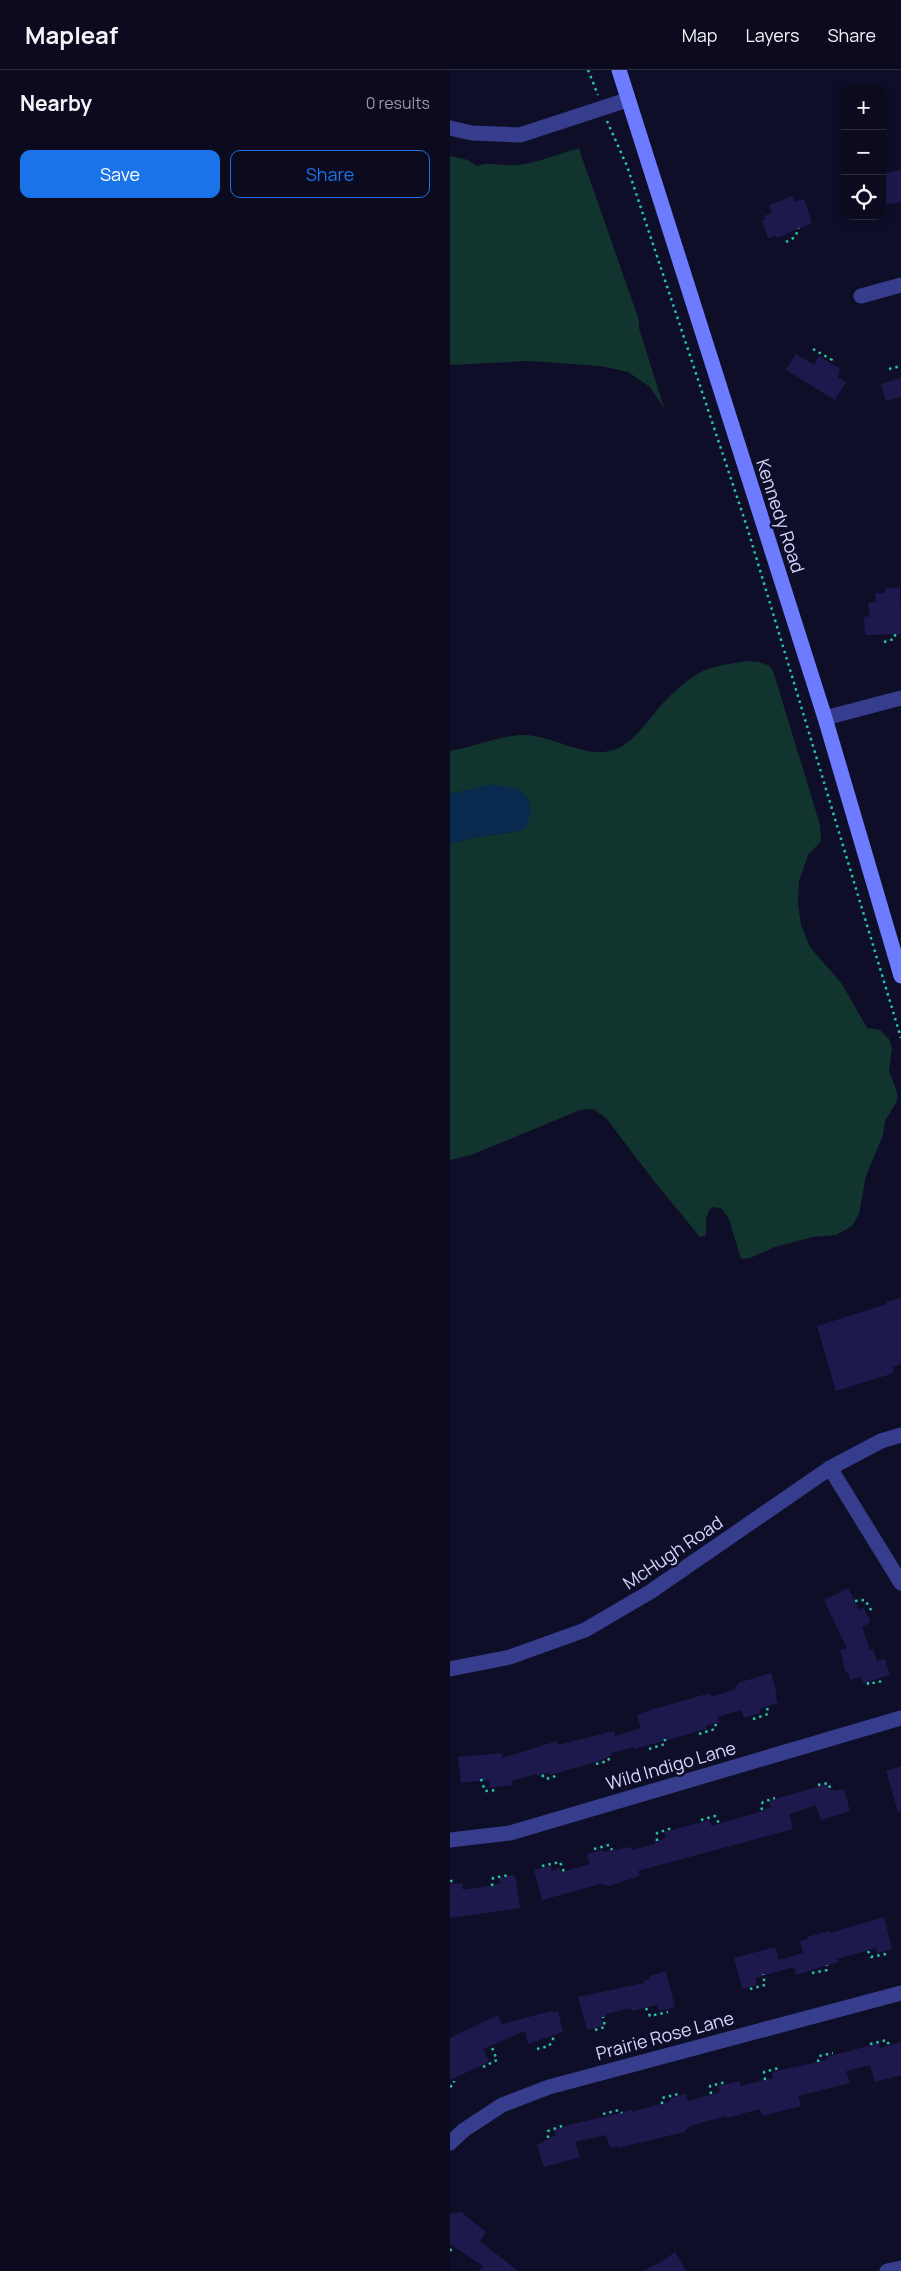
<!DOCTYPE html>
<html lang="en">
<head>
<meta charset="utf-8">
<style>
	:root { --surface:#0b0a1f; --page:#19182c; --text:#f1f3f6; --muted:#9a9aa4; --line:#2b2b3d; --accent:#1a73e8 }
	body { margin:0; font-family:Manrope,sans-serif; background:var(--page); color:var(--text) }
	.controls { position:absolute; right:15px; top:15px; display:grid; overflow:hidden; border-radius:10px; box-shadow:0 2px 12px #0003 }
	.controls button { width:45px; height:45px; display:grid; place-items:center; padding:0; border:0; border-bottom:1px solid var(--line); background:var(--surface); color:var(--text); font:25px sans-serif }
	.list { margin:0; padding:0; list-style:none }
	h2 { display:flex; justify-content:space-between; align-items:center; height:65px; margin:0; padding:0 20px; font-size:21px }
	h2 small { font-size:16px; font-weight:400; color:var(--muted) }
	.actions { display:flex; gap:10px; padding:15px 20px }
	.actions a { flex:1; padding:11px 0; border:1px solid var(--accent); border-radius:10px; text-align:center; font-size:18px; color:var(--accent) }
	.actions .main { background:var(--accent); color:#fff }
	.icon { flex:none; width:28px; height:28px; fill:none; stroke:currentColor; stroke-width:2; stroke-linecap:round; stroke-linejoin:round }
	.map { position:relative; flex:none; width:451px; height:2201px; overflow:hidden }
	header { display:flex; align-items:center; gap:30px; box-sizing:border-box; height:70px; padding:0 25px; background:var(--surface); border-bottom:1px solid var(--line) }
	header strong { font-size:24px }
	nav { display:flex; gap:28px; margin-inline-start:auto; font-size:18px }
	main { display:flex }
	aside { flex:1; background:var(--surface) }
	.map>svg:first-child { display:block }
	.green { fill:#11342e }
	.water { fill:#082a4e }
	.building { fill:#1d194c }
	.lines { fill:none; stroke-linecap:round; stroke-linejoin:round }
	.path { stroke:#26c3a6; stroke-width:2.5; stroke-dasharray:2.5 4; stroke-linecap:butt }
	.street { stroke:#363d8c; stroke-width:15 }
	.secondary { stroke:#6d7cff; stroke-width:15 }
	.labels { text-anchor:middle; stroke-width:5; stroke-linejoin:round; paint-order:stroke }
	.street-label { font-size:18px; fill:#d6d7ff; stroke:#0f0e29 }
</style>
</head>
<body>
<header>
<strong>Mapleaf</strong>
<nav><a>Map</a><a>Layers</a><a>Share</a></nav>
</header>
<main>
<aside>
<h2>Nearby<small>0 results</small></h2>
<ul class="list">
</ul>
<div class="actions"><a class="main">Save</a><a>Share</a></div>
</aside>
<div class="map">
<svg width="451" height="2201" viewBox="0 0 451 2201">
	<rect width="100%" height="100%" fill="#0f0e29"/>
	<g class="green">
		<path d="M 127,79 L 129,79 L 189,250 L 189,258 L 214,338 L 200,317 L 178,302 L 151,296 L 78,291 L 0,295 L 0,86 L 18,90 L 27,96 C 39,91 55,97 69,95 C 89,92 108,84 127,79 Z"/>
		<path d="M 297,591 L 309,592 L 320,596 L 324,604 L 370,755 L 371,771 L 358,785 L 349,811 L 348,834 L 351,855 L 360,877 L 392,914 L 417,958 L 430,960 L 439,969 L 442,978 L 439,1001 L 447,1022 L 447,1031 L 435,1051 L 433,1065 L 416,1106 L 409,1144 L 402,1156 L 386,1165 L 363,1167 L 325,1177 L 300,1188 L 291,1189 L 279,1149 L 272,1139 L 264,1137 L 260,1139 L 256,1148 L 256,1165 L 250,1167 L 204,1111 L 156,1048 L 143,1039 L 130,1040 L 21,1085 L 0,1090 L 0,774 L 21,768 L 74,760 L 40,715 L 0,724 L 0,681 C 25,677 50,665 75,665 C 105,666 134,689 164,680 C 184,674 202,644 216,630 C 225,621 238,609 249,603 C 263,595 281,594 297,591 Z"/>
	</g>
	<path class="water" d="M 40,715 C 47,716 56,716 63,718 C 84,724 84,744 74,760 L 21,768 L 0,774 L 0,724 Z"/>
	<g class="building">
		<path d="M 451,100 L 451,132 L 432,135 L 432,104 Z"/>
		<path d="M 343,126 L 345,132 L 354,129 L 362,153 L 327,168 L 326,166 L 318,168 L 312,150 L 316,149 L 314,146 L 322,143 L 319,135 Z"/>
		<path d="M 346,284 L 364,295 L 369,286 L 390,299 L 388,307 L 396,312 L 385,330 L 336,300 Z"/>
		<path d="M 451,308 L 451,327 L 436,331 L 431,314 Z"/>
		<path d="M 450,517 L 451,564 L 415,565 L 414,547 L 420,546 L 418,533 L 426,532 L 425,523 L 435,523 L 435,519 Z"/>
		<path d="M 451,1228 L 451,1294 L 442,1297 L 444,1303 L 386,1321 L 367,1256 L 437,1234 L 436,1232 Z"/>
		<path d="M 398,1518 L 409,1540 L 413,1537 L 421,1552 L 412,1557 L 420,1580 L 423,1579 L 427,1591 L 435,1589 L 440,1605 L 413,1613 L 411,1607 L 400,1610 L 398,1602 L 396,1603 L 390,1580 L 397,1578 L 374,1530 Z"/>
		<path d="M 321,1603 L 327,1623 L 325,1624 L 328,1633 L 309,1639 L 310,1643 L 294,1648 L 291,1640 L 267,1647 L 269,1652 L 256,1656 L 257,1659 L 184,1679 L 184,1677 L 161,1683 L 161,1685 L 150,1691 L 100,1705 L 99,1702 L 87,1706 L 86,1704 L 61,1711 L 62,1715 L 40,1718 L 39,1710 L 11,1713 L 8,1687 L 52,1683 L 52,1688 L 107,1671 L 108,1675 L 164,1661 L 165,1666 L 191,1658 L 187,1645 L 194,1643 L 194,1642 L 260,1623 L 261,1627 L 284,1620 L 288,1613 Z"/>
		<path d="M 451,1696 L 451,1741 L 448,1742 L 436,1701 Z"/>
		<path d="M 377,1714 L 379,1720 L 384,1719 L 385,1721 L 394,1719 L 400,1741 L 371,1750 L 366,1735 L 339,1744 L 343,1759 L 188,1801 L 190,1806 L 159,1816 L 150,1814 L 92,1830 L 84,1800 L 101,1796 L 102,1801 L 110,1798 L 111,1802 L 140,1794 L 137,1784 L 153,1780 L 154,1782 L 181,1777 L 182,1780 L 205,1774 L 205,1772 L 216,1768 L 214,1762 L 260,1750 L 261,1756 L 309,1742 L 321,1737 L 319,1731 Z"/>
		<path d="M 65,1805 L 70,1838 L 0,1848 L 0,1814 L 12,1813 L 13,1820 L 50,1814 L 49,1808 Z"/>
		<path d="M 434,1847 L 442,1879 L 427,1883 L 426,1878 L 387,1889 L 388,1892 L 346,1905 L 344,1897 L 305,1908 L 307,1915 L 292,1919 L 284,1888 L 325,1877 L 329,1890 L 353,1883 L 350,1871 L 358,1869 L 357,1867 L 379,1861 L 380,1863 Z"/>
		<path d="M 216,1901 L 225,1937 L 209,1941 L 207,1935 L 182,1941 L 181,1938 L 156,1944 L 156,1946 L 151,1948 L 153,1956 L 137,1960 L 128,1927 L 194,1913 L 194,1910 L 200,1909 L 200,1906 Z"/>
		<path d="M 101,1941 L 102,1943 L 108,1941 L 113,1962 L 78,1974 L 75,1961 L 33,1979 L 39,1992 L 0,2010 L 0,1968 L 48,1945 L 52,1954 Z"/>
		<path d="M 451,1972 L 451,2005 L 425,2012 L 420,1995 L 396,2001 L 400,2013 L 348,2026 L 351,2036 L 312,2046 L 310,2039 L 277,2048 L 276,2046 L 240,2056 L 234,2062 L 168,2078 L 167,2076 L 160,2078 L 156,2065 L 125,2072 L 130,2087 L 94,2097 L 87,2075 L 106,2065 L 104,2060 L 119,2055 L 182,2040 L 182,2042 L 221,2031 L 220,2028 L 236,2024 L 238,2031 L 270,2022 L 268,2016 L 289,2011 L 291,2016 L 323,2008 L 322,2002 L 377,1990 L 377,1987 L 429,1973 L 430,1978 Z"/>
		<path d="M 11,2142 L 36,2162 L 30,2171 L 68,2201 L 29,2201 L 33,2196 L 0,2174 L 0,2144 Z"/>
		<path d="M 225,2182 L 236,2201 L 193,2201 L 214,2190 Z"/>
	</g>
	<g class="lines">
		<g class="path">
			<path d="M 138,0 L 148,25"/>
			<path d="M 157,51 L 177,96 L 297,457 L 451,968"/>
			<path d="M 336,172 L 345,167 L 349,158"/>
			<path d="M 363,279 L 382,290 L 380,293"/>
			<path d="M 439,299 L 451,296"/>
			<path d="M 434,572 L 444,569 L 446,562"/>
			<path d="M 405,1531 L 415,1530 L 423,1543"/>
			<path d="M 418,1612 L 418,1614 L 433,1611"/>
			<path d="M 303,1649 L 318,1644 L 317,1636"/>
			<path d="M 249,1664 L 265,1659 L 266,1653"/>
			<path d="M 199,1679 L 215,1674 L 215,1669"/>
			<path d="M 146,1694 L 158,1691 L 160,1686"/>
			<path d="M 92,1705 L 96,1709 L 109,1705"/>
			<path d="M 31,1709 L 35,1721 L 48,1720"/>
			<path d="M 368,1715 L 378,1713 L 381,1720"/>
			<path d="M 312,1740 L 311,1735 L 313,1732 L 325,1728"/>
			<path d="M 251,1750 L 265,1746 L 270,1755"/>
			<path d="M 207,1771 L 207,1763 L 222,1758"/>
			<path d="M 144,1779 L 159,1775 L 162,1780"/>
			<path d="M 92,1796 L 110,1792 L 114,1802"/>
			<path d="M 0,1811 L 5,1811"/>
			<path d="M 42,1816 L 43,1808 L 59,1805"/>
			<path d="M 418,1881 L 421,1887 L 436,1884"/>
			<path d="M 362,1903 L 377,1900 L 377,1895"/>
			<path d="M 300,1919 L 315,1915 L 313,1904"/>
			<path d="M 196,1938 L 200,1946 L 218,1942"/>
			<path d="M 145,1960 L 155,1957 L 153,1947"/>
			<path d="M 420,1974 L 437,1970 L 439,1975"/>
			<path d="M 87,1979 L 99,1976 L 103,1970 L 103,1967"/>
			<path d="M 368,1992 L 369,1986 L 383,1983"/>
			<path d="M 33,1997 L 47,1990 L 41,1975"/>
			<path d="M 315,2010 L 314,2002 L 329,1998"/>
			<path d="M 0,2017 L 4,2014 L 4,2011"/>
			<path d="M 261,2024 L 260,2016 L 276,2012"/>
			<path d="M 212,2034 L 212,2028 L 228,2024"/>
			<path d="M 153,2044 L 169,2040 L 172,2043"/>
			<path d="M 98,2068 L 98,2061 L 112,2056"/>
			<path d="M 0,2181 L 2,2178"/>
		</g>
		<g class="street">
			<path d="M 0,58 L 22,63 L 70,65 L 177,30"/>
			<path d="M 411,226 L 451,215"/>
			<path d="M 375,648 L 451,628"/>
			<path d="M 380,1398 L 451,1513"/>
			<path d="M 0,1599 L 60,1587 L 135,1560 L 200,1522 L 380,1398 L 431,1371 L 451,1365"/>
			<path d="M 0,1770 L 60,1763 L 451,1648"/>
			<path d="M 0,2073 L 14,2060 L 52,2035 L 99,2017 L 451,1923"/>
			<path d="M 437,2201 L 451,2198"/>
		</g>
		<path class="secondary" d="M 169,0 L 375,648 L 451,906"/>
	</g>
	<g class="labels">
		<g class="street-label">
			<text transform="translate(330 446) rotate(72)" y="6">Kennedy Road</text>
			<text transform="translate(223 1483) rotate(-34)" y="6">McHugh Road</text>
			<text transform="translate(221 1696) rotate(-16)" y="6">Wild Indigo Lane</text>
			<text transform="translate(215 1966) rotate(-15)" y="6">Prairie Rose Lane</text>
		</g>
	</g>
</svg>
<div class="controls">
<button>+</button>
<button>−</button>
<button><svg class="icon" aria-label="locate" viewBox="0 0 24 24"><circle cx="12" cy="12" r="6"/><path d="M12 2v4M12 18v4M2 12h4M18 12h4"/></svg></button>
</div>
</div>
</main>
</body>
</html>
